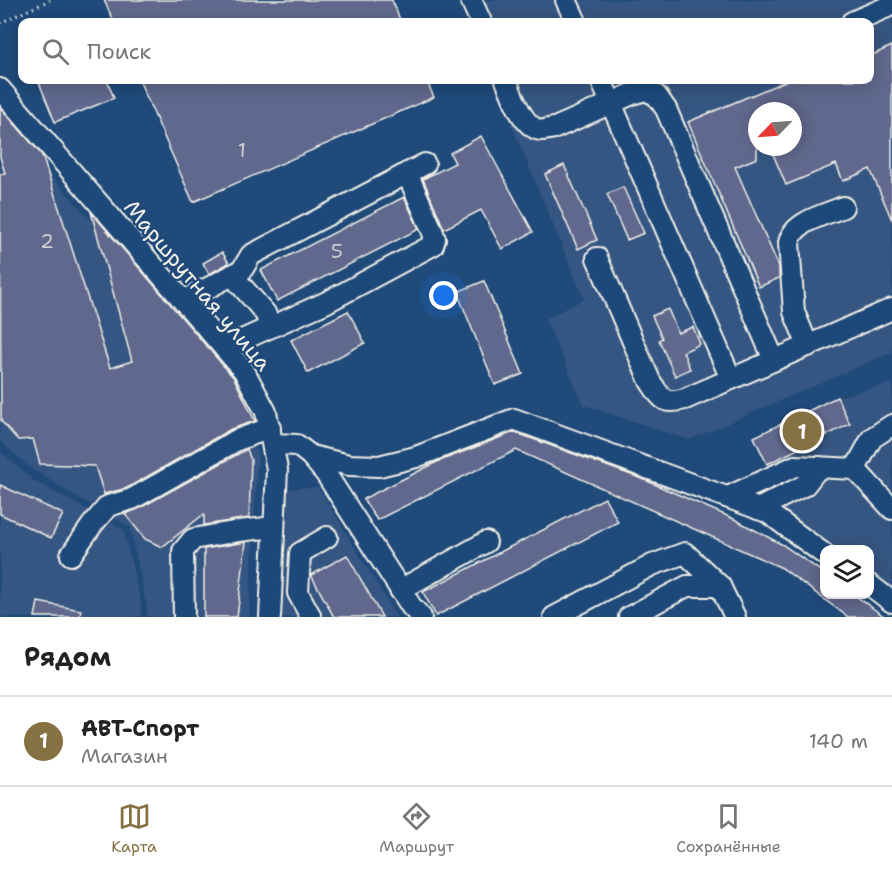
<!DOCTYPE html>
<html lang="ru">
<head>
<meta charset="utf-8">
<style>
	:root { --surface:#fff; --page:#f2f2f2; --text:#222; --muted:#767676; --line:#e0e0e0; --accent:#857141 }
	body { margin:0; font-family:"Shantell Sans",sans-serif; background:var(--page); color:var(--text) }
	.controls { position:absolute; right:18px; bottom:18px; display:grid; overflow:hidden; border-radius:12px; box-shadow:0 3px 15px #0003 }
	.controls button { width:54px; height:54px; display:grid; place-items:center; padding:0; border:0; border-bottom:2px solid var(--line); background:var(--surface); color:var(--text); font:30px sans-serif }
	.compass { position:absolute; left:748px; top:102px; width:54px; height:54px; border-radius:50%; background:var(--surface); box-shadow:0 3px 15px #0003; rotate:245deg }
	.you { position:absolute; left:444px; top:296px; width:21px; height:21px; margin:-15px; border:4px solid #fff; border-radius:50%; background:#1a73e8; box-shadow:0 0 0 9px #1a73e833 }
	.badge { display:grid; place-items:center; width:39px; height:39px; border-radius:50%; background:var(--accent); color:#fff; font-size:20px; font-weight:700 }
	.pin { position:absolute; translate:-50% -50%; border:3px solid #fff; box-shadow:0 2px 6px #0006 }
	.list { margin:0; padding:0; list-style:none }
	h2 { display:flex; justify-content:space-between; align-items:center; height:78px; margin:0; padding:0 24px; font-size:26px }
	h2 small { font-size:20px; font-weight:400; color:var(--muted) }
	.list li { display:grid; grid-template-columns:39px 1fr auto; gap:18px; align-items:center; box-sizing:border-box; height:90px; padding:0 24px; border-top:2px solid var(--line) }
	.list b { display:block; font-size:22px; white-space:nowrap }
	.list p { margin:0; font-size:20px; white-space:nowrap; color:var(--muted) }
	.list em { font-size:20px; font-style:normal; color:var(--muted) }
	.icon { flex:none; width:33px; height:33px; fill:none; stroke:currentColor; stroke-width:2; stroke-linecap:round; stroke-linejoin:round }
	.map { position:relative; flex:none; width:892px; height:617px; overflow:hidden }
	.search { position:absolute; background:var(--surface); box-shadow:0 3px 15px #0003; left:18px; right:18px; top:18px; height:66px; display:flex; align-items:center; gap:15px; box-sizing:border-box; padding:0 21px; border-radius:12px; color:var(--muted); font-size:22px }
	.sheet { height:168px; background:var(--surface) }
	nav { display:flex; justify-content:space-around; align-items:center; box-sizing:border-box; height:84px; border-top:2px solid var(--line); background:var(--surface); font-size:16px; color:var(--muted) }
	nav a { display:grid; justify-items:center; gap:3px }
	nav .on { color:var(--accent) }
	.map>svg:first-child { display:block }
	.built { fill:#365682; fill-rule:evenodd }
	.building { fill:#60688d; stroke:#f4f1e8; stroke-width:1.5 }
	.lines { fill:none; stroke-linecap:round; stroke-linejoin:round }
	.minor-casing { stroke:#f4f1e8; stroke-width:24 }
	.path { stroke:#f4f1e8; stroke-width:3; stroke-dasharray:1.5 4.5; stroke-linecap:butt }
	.minor { stroke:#1f4a7a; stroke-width:20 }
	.labels { text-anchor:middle; stroke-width:5; stroke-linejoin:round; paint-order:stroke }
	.number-label { font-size:20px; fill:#cfcfd1 }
	.street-label { font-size:22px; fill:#f4f1e8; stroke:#1f4a7a }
</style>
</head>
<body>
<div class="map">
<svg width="892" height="617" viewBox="0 0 892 617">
	<rect width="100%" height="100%" fill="#1f4a7a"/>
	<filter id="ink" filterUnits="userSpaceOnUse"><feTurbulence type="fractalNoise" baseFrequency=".0167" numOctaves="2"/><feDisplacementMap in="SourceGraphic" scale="12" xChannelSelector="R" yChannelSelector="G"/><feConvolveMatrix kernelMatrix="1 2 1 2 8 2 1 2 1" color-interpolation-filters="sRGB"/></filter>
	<g filter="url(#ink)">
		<g class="built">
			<path d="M 459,0 L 892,0 L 892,352 L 689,440 L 584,405 L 545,319 L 584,299 L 493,80 L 870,80 L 870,22 L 469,22 ZM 757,111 L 793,111 L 793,147 L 757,147 Z"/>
			<path d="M 0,120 L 115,246 L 234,393 L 258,452 L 249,617 L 147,617 L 147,608 L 130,527 L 70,493 L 31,468 L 0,441 Z"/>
			<path d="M 892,383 L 892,590 L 870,573 L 870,550 L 838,549 L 781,508 L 767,480 L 767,464 L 754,437 L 837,397 Z"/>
			<path d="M 0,451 L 34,481 L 123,529 L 141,603 L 141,617 L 0,617 Z"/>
			<path d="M 318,487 L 397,617 L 278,617 L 281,489 Z"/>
		</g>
		<g class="building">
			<path d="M 104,0 L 392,0 L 401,22 L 114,22 Z"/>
			<path d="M 892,46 L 892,220 L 870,169 L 843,181 L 836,164 L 786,185 L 770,147 L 793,147 L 793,111 L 757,111 L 757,158 L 735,167 L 779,267 L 779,278 L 759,287 L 688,122 L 788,80 L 870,80 L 870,56 Z"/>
			<path d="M 38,80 L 107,80 L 114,98 L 55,122 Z"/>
			<path d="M 139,80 L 426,80 L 434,97 L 193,202 Z"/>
			<path d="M 0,107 L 42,155 L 110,368 L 132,361 L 91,212 L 234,378 L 255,421 L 231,429 L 127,488 L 104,494 L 95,466 L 40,464 L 33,439 L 18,440 L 1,421 L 0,174 L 5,173 L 0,157 Z"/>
			<path d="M 481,136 L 533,232 L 502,249 L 481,210 L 444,229 L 423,179 L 455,163 L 450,153 Z"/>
			<path d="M 564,165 L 597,240 L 578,249 L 545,174 Z"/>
			<path d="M 623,187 L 644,233 L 627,240 L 607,194 Z"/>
			<path d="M 404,197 L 419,229 L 277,301 L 261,270 Z"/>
			<path d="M 222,252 L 229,263 L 209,274 L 203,263 Z"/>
			<path d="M 484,281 L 523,374 L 495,385 L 457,292 Z"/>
			<path d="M 668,309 L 678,333 L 693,327 L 700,344 L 683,352 L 690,369 L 675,376 L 659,340 L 662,338 L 652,316 Z"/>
			<path d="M 348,311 L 365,343 L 308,373 L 291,340 Z"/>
			<path d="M 837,397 L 850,424 L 767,464 L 754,437 Z"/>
			<path d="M 514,432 L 645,480 L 734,519 L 783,545 L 825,574 L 825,594 L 853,594 L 885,617 L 848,617 L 782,568 L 516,450 L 377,520 L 363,499 L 437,462 Z"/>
			<path d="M 247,449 L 251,460 L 249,518 L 204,525 L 204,514 L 162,547 L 145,539 L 125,514 L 138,509 Z"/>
			<path d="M 0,485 L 63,514 L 51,538 L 0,514 Z"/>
			<path d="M 605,498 L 618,522 L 436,616 L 423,592 Z"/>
			<path d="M 246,542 L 237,617 L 204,617 L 204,549 Z"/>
			<path d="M 347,555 L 382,617 L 334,617 L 311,575 Z"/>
			<path d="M 38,602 L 81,610 L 80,617 L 35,617 Z"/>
		</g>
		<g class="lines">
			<defs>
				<g id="minor">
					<path d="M 471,0 L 481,22"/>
					<path d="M 566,0 L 576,22"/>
					<path d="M 852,22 L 892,5"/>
					<path d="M 506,80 C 512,94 522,127 540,130 C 544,131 551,128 555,128 L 632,94 L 645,90 L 656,95 L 666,109 L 774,360"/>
					<path d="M 601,80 L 731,379"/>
					<path d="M 0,89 L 244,371 L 266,412 L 277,469 L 270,617"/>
					<path d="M 597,258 L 650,381 C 662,399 663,405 685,399 L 892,309"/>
					<path d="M 232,275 L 265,313 L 271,327"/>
					<path d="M 183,301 L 242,270 L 251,255 L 425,164"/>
					<path d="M 808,346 L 794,312 L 789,243 C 793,221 825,215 843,207"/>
					<path d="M 224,348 L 327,302 L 433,245 L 435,239 L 432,230 L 407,173"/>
					<path d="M 274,444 L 297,445 L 311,456 L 349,465 L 379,466 L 416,457 L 514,419 L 767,512 L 824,554"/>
					<path d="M 311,456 L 326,474 L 411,606 L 421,617"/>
					<path d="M 855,469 L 892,509"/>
					<path d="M 728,497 L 795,466 L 855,469 L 872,438 L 892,425"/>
					<path d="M 758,509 L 805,485 L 819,467"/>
					<path d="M 71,555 L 92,525 L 108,506 L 132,499 L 237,440 L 270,428"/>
					<path d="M 870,585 L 892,602"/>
					<path d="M 400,590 L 486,542"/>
					<path d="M 310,615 L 298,593 L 300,553 L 327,537"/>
					<path d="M 184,617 L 183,551 L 193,539 L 239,531 L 274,527"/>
					<path d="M 554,617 L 652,565 L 685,553 L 720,586"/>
					<path d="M 629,617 L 687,586 L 720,586 L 735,617"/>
				</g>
			</defs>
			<use href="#minor" class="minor-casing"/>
			<path class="path" d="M 0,23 L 50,0"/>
			<use href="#minor" class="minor"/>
		</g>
	</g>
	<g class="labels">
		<g class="number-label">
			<text x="242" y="157">1</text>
			<text x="47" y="248">2</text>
			<text x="337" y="258">5</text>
		</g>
		<g class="street-label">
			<text transform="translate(198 285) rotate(50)" y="8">Маршрутная улица</text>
		</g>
	</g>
</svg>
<div class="controls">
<button><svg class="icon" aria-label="layers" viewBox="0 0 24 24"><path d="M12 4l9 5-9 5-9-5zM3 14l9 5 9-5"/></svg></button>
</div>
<svg class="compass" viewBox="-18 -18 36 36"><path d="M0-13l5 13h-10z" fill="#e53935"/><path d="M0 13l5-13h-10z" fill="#767676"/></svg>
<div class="you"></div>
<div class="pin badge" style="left:802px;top:431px">1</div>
<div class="search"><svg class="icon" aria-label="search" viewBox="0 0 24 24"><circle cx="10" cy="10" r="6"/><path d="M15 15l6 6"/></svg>Поиск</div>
</div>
<section class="sheet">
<h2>Рядом<small></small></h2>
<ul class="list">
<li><span class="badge">1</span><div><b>АВТ-Спорт</b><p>Магазин</p></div><em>140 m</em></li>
</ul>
</section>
<nav>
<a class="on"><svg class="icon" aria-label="map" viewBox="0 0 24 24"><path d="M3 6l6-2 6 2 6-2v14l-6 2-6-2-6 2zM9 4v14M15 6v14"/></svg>Карта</a>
<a><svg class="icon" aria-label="directions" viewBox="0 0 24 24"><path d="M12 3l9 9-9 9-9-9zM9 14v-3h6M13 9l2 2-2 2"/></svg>Маршрут</a>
<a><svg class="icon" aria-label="saved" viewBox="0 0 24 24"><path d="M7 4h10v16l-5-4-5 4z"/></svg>Сохранённые</a>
</nav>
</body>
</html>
